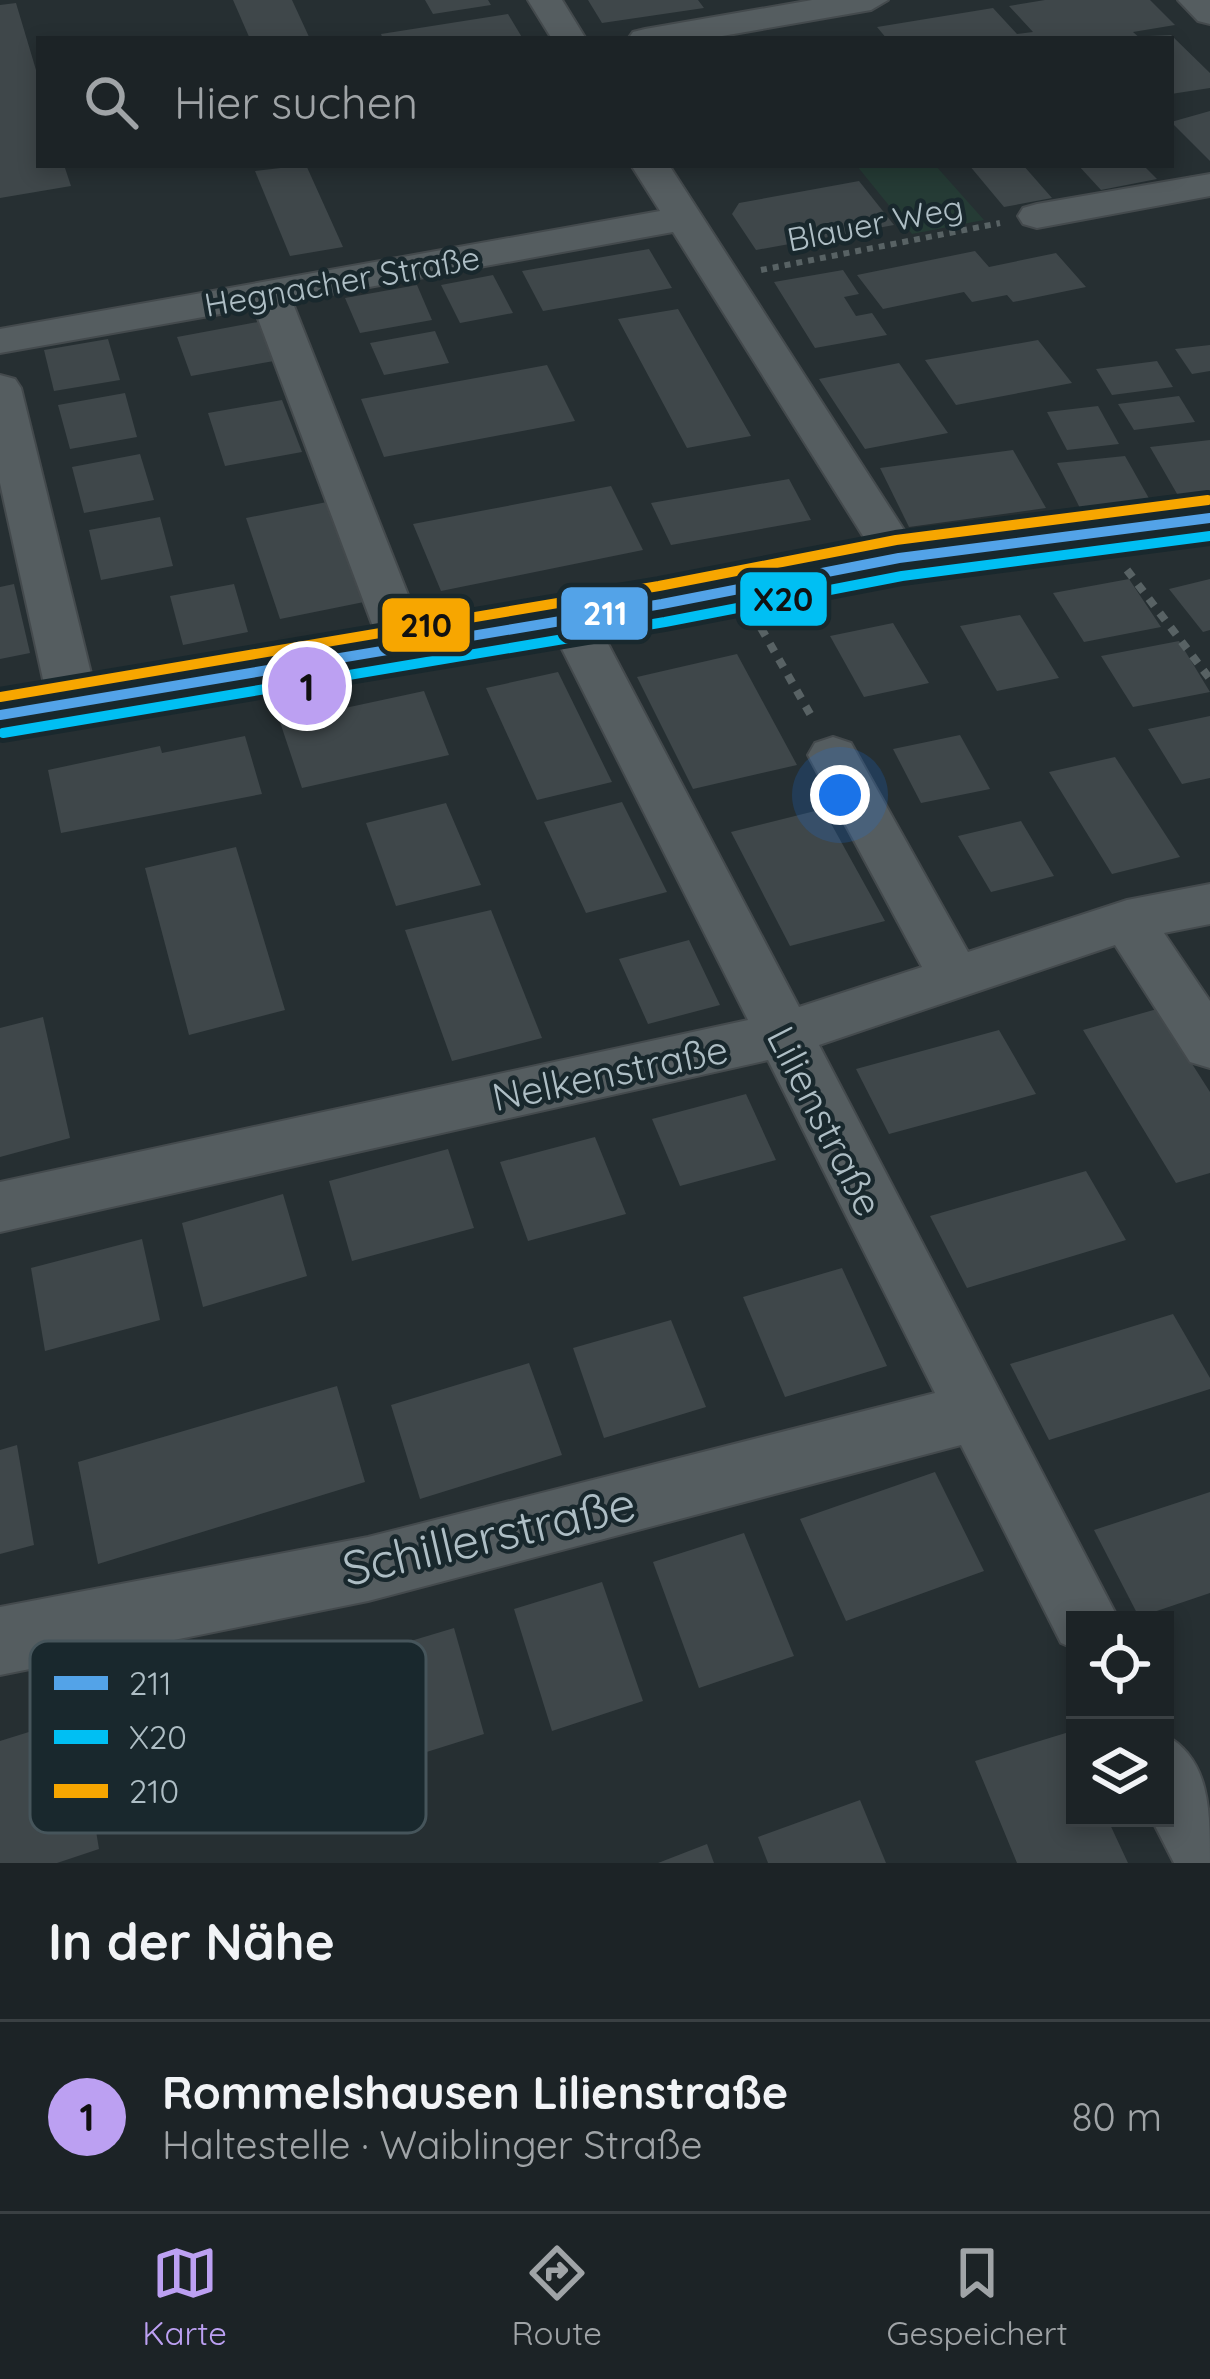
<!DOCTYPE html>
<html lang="de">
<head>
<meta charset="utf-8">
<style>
	:root { --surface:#1c2326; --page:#292f32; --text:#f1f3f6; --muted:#a0a4a7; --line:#3a4043; --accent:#bca0f2 }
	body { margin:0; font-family:Quicksand,sans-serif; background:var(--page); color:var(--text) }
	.controls { position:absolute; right:36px; bottom:36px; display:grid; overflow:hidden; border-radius:0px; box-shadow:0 6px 18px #0003 }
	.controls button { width:108px; height:108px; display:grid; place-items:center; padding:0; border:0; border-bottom:3px solid var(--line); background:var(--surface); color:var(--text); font:60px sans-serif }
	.you { position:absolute; left:840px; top:795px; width:42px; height:42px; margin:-30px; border:9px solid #fff; border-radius:50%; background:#1a73e8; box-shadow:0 0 0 18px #1a73e833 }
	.badge { display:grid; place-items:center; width:78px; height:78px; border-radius:50%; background:var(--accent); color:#111; font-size:39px; font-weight:700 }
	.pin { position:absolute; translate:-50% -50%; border:6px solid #fff; box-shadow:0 3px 12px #0006 }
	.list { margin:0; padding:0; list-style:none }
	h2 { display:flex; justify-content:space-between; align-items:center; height:156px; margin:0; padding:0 48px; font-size:51px }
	h2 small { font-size:39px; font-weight:400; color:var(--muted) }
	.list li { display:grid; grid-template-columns:78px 1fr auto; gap:36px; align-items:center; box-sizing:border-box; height:192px; padding:0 48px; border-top:3px solid var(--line) }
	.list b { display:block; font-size:45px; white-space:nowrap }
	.list p { margin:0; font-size:39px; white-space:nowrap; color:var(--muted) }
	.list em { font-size:39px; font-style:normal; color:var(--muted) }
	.icon { flex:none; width:66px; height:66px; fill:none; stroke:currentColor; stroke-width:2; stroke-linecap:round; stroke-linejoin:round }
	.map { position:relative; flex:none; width:1210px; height:1863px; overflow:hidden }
	.search { position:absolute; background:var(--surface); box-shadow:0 6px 18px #0003; left:36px; right:36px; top:36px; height:132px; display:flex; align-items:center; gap:30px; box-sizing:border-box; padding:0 42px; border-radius:0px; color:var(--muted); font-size:45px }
	.sheet { height:348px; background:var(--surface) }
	nav { display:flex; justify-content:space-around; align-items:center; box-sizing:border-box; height:168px; border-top:3px solid var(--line); background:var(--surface); font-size:33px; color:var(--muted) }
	nav a { display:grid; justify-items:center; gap:6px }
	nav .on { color:var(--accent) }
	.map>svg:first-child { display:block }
	.green { fill:#253b35 }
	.building { fill:#3f474a }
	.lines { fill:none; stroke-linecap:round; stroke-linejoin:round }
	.street-casing { stroke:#444a4d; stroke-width:4 }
	.secondary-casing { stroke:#444a4d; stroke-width:4 }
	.path-far1 { stroke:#586264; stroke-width:6; stroke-dasharray:6 6; stroke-linecap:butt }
	.path { stroke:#586264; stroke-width:8; stroke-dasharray:9 9; stroke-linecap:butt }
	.street { fill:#555d60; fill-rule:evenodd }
	.secondary { fill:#586266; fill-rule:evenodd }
	.bus-1-casing { stroke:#19282d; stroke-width:20 }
	.bus-2-casing { stroke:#19282d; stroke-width:20 }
	.bus-3-casing { stroke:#19282d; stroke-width:20 }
	.bus-1 { stroke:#53a3e8; stroke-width:10 }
	.bus-2 { stroke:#00bff3; stroke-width:10 }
	.bus-3 { stroke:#f7a600; stroke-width:10 }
	.labels { text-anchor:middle; stroke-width:9; stroke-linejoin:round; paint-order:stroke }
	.far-street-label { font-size:33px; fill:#aebec5; stroke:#19282d }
	.street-label { font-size:39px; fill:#aebec5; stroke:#19282d }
	.near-street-label { font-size:48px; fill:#aebec5; stroke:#19282d }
	.key { fill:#19282d; stroke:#46555b; stroke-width:3 }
	.key-label { font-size:33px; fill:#aebec5 }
	.line-badge { stroke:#19282d; stroke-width:4.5 }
	.badge-label { font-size:33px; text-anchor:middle; font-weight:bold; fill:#fff }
	.pale-badge-label { font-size:33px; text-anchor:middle; font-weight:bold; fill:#111 }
</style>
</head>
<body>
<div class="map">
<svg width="1210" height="1863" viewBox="0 0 1210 1863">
	<rect width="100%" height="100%" fill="#262f32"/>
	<path class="green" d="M 935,165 L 984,220 L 912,234 L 857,166 Z"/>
	<g class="building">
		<path d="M 233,0 L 292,0 L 310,39 L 250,39 Z"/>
		<path d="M 425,0 L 488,0 L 491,5 L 433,14 Z"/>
		<path d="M 588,0 L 698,0 L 704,8 L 602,23 Z"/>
		<path d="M 1045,0 L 1150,0 L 1175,25 L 1133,32 L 1141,39 L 887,39 L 877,27 L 993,8 L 1017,34 L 1033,32 L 1009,6 Z"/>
		<path d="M 16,3 L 39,80 L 39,165 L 64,165 L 71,186 L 0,198 L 0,5 Z"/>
		<path d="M 508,14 L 523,39 L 383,39 L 381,34 Z"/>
		<path d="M 1171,35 L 1210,73 L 1210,88 L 1171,94 L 1171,39 L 1148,36 Z"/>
		<path d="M 1210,111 L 1210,161 L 1171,122 Z"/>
		<path d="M 306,165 L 343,247 L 290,256 L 255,171 Z"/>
		<path d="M 969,165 L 1023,165 L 1052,198 L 1004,207 Z"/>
		<path d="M 1078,165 L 1143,165 L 1157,179 L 1101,190 Z"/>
		<path d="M 859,181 L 894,225 L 756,250 L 732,214 L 739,203 Z"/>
		<path d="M 649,249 L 672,288 L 543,311 L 522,271 Z"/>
		<path d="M 975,251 L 989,267 L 1056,253 L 1086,287 L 1013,302 L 1007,295 L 972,302 L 964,292 L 883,309 L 857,275 Z"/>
		<path d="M 843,270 L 859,294 L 844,297 L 856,316 L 872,313 L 887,335 L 815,348 L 774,282 Z"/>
		<path d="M 493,275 L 513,313 L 460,323 L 441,285 Z"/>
		<path d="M 417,285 L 432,320 L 360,333 L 345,298 Z"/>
		<path d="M 678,309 L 698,344 L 751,436 L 687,448 L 618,319 Z"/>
		<path d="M 258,322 L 274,361 L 191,376 L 177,337 Z"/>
		<path d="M 435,331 L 449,363 L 384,375 L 370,343 Z"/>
		<path d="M 108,339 L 120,380 L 54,391 L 44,350 Z"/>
		<path d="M 1038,340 L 1072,383 L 956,405 L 925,360 Z"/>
		<path d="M 1210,345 L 1210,371 L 1192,374 L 1175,349 Z"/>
		<path d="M 1157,361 L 1173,387 L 1112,395 L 1096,369 Z"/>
		<path d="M 899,363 L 948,433 L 865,449 L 819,379 Z"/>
		<path d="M 547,365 L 575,421 L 384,457 L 361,399 Z"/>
		<path d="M 125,393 L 137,437 L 70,449 L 58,405 Z"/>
		<path d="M 1179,396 L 1195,422 L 1134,430 L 1118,404 Z"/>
		<path d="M 282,400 L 302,452 L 225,466 L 208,413 Z"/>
		<path d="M 1098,406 L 1119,444 L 1067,450 L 1047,412 Z"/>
		<path d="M 1210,440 L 1210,495 L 1180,499 L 1150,447 Z"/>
		<path d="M 1013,450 L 1046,508 L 909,527 L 880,468 Z"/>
		<path d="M 140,454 L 154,500 L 84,513 L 72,467 Z"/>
		<path d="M 1125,456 L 1151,502 L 1081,510 L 1057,463 Z"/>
		<path d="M 789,479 L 811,520 L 671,545 L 651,503 Z"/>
		<path d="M 611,486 L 643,550 L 441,591 L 413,524 Z"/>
		<path d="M 327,502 L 364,602 L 280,619 L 246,518 Z"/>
		<path d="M 160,517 L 173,566 L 101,580 L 89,530 Z"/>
		<path d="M 1129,579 L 1161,627 L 1084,642 L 1053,593 Z"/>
		<path d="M 1210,579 L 1210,630 L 1203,632 L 1169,589 Z"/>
		<path d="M 14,584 L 30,653 L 0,659 L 0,587 Z"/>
		<path d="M 234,584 L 248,632 L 183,645 L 170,596 Z"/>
		<path d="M 1020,615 L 1059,678 L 997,691 L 960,626 Z"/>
		<path d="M 893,623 L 929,683 L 864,697 L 830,636 Z"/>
		<path d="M 1179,641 L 1210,692 L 1133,707 L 1101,656 Z"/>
		<path d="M 737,654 L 797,765 L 693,789 L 637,677 Z"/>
		<path d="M 558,672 L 612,782 L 537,800 L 486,688 Z"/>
		<path d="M 424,691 L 449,755 L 302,788 L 280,722 Z"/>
		<path d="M 1210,716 L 1210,778 L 1182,784 L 1148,729 Z"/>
		<path d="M 960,735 L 990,789 L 921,803 L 893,749 Z"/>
		<path d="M 245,736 L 262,794 L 61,833 L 48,770 L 160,746 L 162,753 Z"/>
		<path d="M 1115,757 L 1180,857 L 1112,874 L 1049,772 Z"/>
		<path d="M 622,802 L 667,892 L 586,913 L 544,822 Z"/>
		<path d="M 446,803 L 481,885 L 396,906 L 366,823 Z"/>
		<path d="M 823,809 L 885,921 L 790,946 L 731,832 Z"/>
		<path d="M 1021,821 L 1054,876 L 991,892 L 958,836 Z"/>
		<path d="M 236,847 L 285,1010 L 189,1035 L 145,868 Z"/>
		<path d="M 491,910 L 542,1038 L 452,1061 L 405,930 Z"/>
		<path d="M 689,940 L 720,1005 L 648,1024 L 619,959 Z"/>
		<path d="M 1157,1009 L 1210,1092 L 1210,1173 L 1176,1183 L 1083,1030 Z"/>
		<path d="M 43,1017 L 70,1138 L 0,1157 L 0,1028 Z"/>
		<path d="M 999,1030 L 1036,1094 L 889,1134 L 856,1069 Z"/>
		<path d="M 746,1094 L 776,1160 L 680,1186 L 652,1119 Z"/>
		<path d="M 595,1137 L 626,1214 L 528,1241 L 500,1162 Z"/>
		<path d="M 448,1149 L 474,1228 L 352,1261 L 329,1181 Z"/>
		<path d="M 1086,1171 L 1126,1240 L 967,1288 L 930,1216 Z"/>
		<path d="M 283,1194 L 307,1276 L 203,1307 L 182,1223 Z"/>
		<path d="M 142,1239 L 160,1320 L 45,1351 L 31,1268 Z"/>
		<path d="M 842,1268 L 887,1366 L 785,1397 L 743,1297 Z"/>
		<path d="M 1173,1314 L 1210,1378 L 1210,1389 L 1049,1440 L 1010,1364 Z"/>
		<path d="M 671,1320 L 706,1407 L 604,1438 L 573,1348 Z"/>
		<path d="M 529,1363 L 562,1455 L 420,1499 L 391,1405 Z"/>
		<path d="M 337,1386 L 365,1482 L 98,1564 L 78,1462 Z"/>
		<path d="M 17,1445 L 34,1545 L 0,1554 L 0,1450 Z"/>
		<path d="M 935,1472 L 984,1571 L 846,1621 L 800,1519 Z"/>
		<path d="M 1210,1492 L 1210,1593 L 1139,1617 L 1094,1530 Z"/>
		<path d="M 744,1533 L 794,1656 L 699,1688 L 653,1562 Z"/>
		<path d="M 602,1582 L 643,1701 L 552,1731 L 514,1609 Z"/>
		<path d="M 454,1628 L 484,1734 L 401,1760 L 374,1652 Z"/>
		<path d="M 77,1717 L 99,1849 L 57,1863 L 0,1863 L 0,1741 Z"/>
		<path d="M 1069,1732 L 1075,1745 L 1075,1818 L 1107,1818 L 1128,1863 L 1017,1863 L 975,1761 Z"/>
		<path d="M 860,1800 L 886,1863 L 768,1863 L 758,1837 Z"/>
		<path d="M 707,1844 L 714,1863 L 658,1863 Z"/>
	</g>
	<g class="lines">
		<defs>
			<g id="street">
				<path d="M 528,0 L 562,0 L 586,39 L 552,39 Z"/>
				<path d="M 812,0 L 888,0 L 871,10 L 705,39 L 628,39 L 633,32 L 645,29 Z"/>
				<path d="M 1178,0 L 1210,0 L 1210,24 L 1198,21 Z"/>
				<path d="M 631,165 L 669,165 L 922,558 L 915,568 L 899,573 L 883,568 L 673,232 L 292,301 L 429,648 L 422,659 L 405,664 L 388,659 L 381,648 L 254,308 L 0,353 L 0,329 L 660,211 Z"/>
				<path d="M 1210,174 L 1210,196 L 1037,228 L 1023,224 L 1018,216 L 1023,208 L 1037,204 Z"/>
				<path d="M 0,375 L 15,379 L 21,388 L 98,702 L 90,714 L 73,719 L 56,714 L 48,702 L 0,483 Z"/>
				<path d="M 571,603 L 588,608 L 595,619 L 799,1007 L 922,967 L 808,755 L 815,743 L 833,737 L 851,743 L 968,952 L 1127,900 L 1210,884 L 1210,924 L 1164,933 L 1210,1001 L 1210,1068 L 1190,1062 L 1115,945 L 819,1045 L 1119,1620 L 1075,1620 L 1075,1649 L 1061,1643 L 961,1445 L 368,1601 L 0,1675 L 0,1607 L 368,1537 L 935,1393 L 768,1060 L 0,1232 L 0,1182 L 748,1020 L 547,619 L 554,608 Z"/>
				<path d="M 1165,1735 C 1210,1759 1210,1810 1210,1863 L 1174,1863 L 1151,1818 L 1165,1818 Z"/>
			</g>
			<path id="secondary" d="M 1210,501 L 1210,535 L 899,576 L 662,623 L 0,736 L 0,694 L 662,585 L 899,540 Z"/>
		</defs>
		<use href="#street" class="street-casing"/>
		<use href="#secondary" class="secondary-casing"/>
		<path class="path-far1" d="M 761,270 L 1000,223"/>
		<g class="path">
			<path d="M 1127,570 L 1210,679"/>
			<path d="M 761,628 L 813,719"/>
		</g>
		<use href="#street" class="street"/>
		<use href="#secondary" class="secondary"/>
		<defs>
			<path id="bus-1" d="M 0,715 L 662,604 L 899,558 L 1210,518"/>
			<path id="bus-2" d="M 3,733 L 665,622 L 902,576 L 1210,536"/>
			<path id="bus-3" d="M 0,697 L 659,586 L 896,540 L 1208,500"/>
		</defs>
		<use href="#bus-1" class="bus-1-casing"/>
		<use href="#bus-2" class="bus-2-casing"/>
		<use href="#bus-3" class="bus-3-casing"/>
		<use href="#bus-1" class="bus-1"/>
		<use href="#bus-2" class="bus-2"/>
		<use href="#bus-3" class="bus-3"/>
	</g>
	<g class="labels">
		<g class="far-street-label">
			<text transform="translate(875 223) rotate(-11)" y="12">Blauer Weg</text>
			<text transform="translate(342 281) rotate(-10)" y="12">Hegnacher Straße</text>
		</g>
		<g class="street-label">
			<text transform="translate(610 1073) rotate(-12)" y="14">Nelkenstraße</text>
			<text transform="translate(825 1121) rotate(63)" y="14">Lilienstraße</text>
		</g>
		<g class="near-street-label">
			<text transform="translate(489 1536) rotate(-13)" y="17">Schillerstraße</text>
		</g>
	</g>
	<rect x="30" y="1641" width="396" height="192" rx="18" class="key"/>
	<rect x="54" y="1676" width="54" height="14" fill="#53a3e8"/>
	<rect x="54" y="1730" width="54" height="14" fill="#00bff3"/>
	<rect x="54" y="1784" width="54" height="14" fill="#f7a600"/>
	<g class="key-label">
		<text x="129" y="1695">211</text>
		<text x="129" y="1749">X20</text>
		<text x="129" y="1803">210</text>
	</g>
	<g class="line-badge">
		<rect x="738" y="570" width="91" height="58" rx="12" fill="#00bff3"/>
		<rect x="559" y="585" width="91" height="57" rx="12" fill="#53a3e8"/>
		<rect x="380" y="596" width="92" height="58" rx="12" fill="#f7a600"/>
	</g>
	<g class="badge-label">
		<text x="605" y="625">211</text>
	</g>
	<g class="pale-badge-label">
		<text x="783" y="611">X20</text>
		<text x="426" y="637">210</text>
	</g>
</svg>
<div class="controls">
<button><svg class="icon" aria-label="locate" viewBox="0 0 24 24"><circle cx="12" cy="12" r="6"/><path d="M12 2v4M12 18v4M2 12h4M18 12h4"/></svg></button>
<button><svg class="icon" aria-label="layers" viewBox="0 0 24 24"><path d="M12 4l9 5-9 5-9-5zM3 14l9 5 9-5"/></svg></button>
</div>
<div class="you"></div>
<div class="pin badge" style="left:307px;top:686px">1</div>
<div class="search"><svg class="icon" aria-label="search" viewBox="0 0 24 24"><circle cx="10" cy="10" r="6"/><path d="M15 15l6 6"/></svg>Hier suchen</div>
</div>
<section class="sheet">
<h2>In der Nähe<small></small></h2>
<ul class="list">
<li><span class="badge">1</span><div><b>Rommelshausen Lilienstraße</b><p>Haltestelle · Waiblinger Straße</p></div><em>80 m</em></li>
</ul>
</section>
<nav>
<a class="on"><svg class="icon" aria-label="map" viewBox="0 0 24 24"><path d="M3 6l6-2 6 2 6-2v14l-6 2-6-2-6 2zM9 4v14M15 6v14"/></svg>Karte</a>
<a><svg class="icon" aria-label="directions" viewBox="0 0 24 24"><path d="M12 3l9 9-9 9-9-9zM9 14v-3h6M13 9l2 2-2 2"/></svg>Route</a>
<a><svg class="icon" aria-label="saved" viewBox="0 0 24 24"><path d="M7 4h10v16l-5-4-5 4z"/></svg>Gespeichert</a>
</nav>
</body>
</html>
